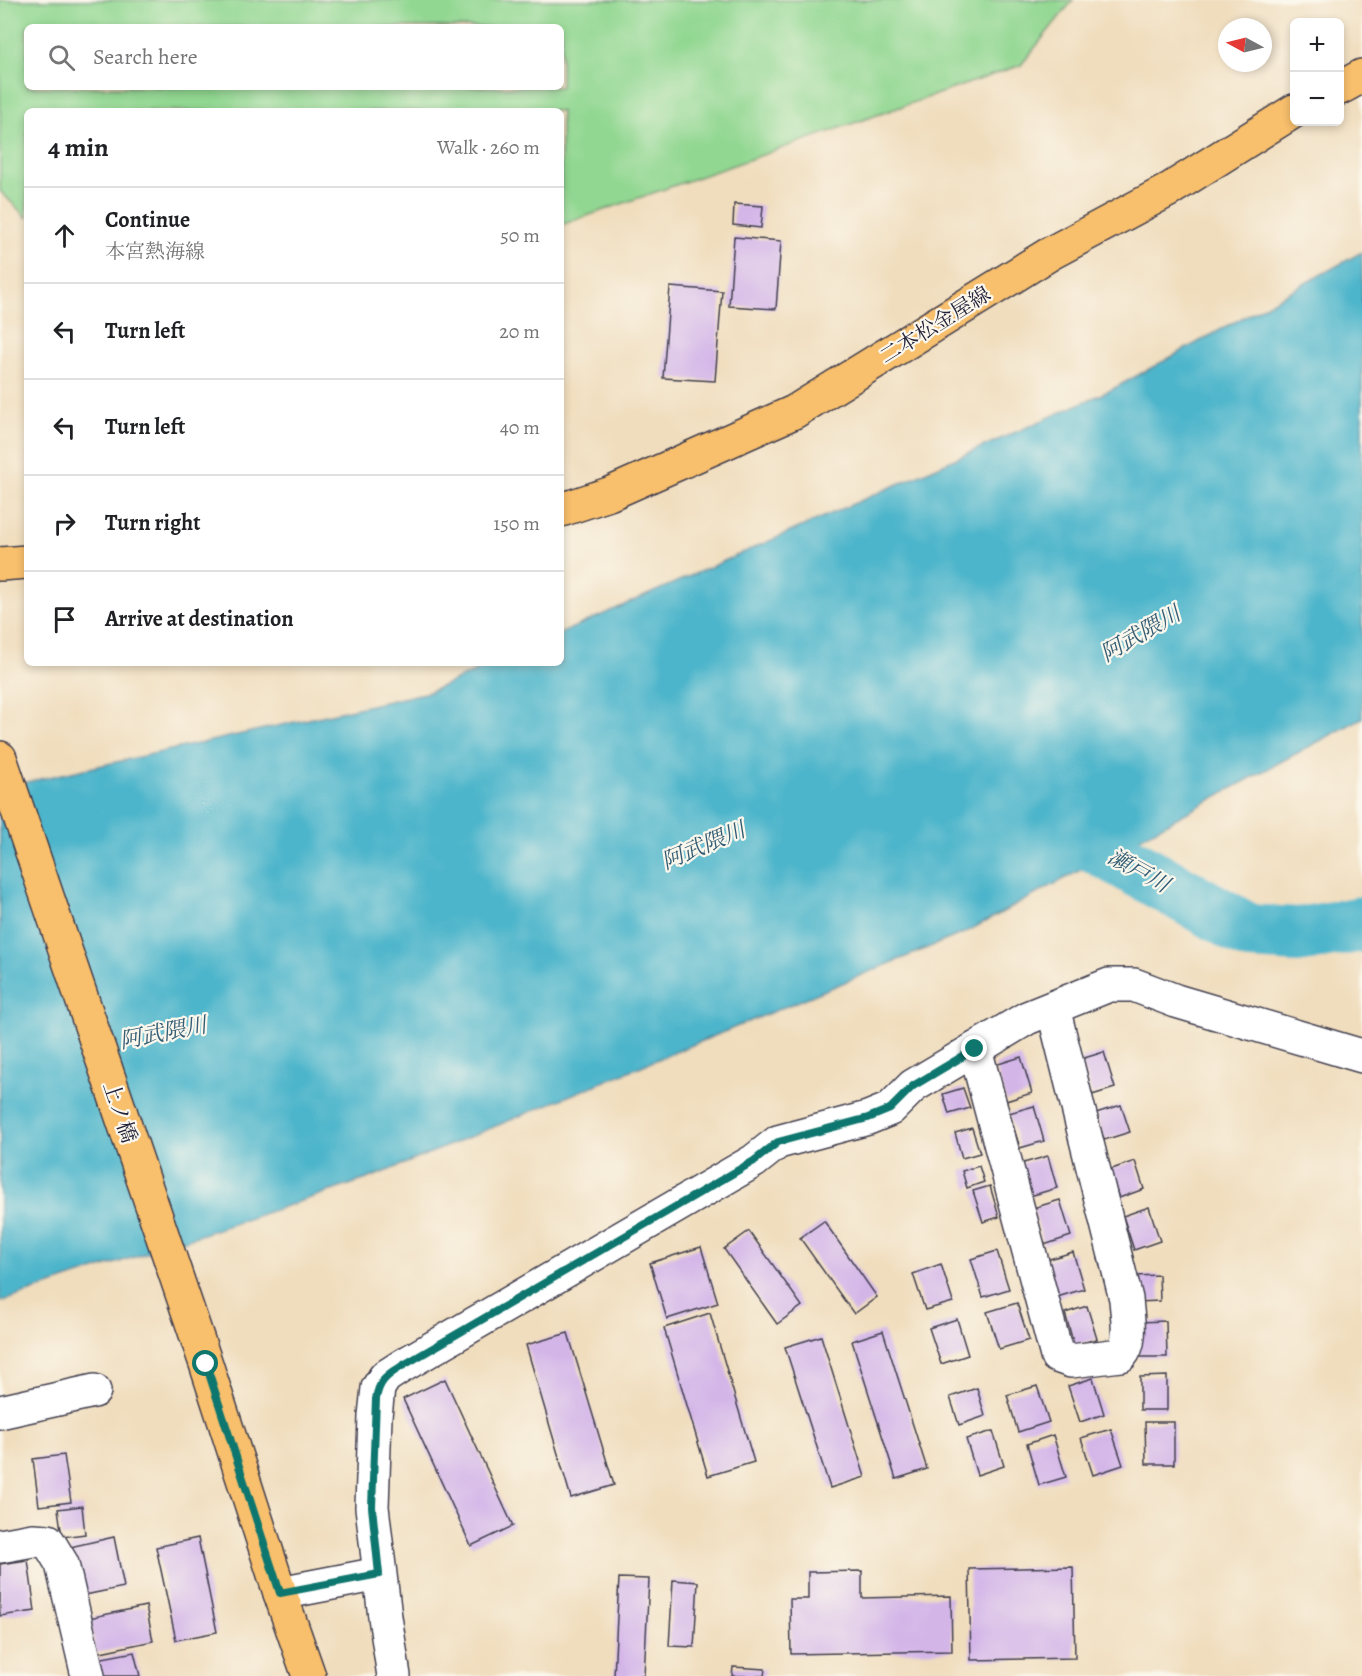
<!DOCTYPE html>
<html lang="en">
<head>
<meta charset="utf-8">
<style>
	:root { --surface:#fff; --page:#f6f6f6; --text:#202124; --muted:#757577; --line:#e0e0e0 }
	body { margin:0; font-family:Alegreya,"Noto Serif JP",serif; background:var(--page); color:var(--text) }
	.controls { position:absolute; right:18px; top:18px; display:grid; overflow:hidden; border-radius:9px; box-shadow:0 3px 9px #0003 }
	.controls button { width:54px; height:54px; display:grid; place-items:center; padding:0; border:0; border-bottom:2px solid var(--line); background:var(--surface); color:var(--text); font:30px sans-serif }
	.compass { position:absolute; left:1218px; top:18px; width:54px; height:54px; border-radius:50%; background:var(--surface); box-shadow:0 3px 9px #0003; rotate:277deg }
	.stop { position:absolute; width:18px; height:18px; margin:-14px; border:4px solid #0f766e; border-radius:50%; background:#fff }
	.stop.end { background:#0f766e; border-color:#fff; box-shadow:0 2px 6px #0008 }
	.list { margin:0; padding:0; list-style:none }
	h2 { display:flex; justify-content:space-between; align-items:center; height:78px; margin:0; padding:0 24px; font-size:26px }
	h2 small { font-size:20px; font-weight:400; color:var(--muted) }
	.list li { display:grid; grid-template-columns:39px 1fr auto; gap:18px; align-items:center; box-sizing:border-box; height:96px; padding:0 24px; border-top:2px solid var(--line) }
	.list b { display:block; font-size:22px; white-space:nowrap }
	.list p { margin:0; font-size:20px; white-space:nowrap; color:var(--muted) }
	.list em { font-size:20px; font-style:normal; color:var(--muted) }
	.icon { flex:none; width:33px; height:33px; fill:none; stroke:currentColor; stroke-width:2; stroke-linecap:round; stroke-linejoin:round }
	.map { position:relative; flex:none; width:1362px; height:1676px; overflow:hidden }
	.search { position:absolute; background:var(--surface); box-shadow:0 3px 9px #0003; left:24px; top:24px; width:540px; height:66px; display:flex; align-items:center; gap:15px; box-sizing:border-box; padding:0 21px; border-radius:9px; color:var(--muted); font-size:22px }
	.panel { position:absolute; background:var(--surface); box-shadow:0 3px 9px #0003; left:24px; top:108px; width:540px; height:558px; border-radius:9px }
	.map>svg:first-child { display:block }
	.green { fill:#91d791; stroke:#5a7c66; stroke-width:1.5; fill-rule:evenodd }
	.water { fill:#4db5cb; stroke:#386c83; stroke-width:1.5 }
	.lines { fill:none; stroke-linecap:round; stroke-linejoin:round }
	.river { stroke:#4db5cb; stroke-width:56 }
	.building { fill:#d3b5e8 }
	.minor-casing { stroke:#413e4e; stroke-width:36 }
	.major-casing { stroke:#413e4e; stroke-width:36 }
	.minor { stroke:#fff; stroke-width:33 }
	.major { stroke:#f8bf6c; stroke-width:33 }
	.route { stroke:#0f766e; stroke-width:8 }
	.labels { text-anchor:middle; stroke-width:4.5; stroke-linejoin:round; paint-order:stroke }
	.street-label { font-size:21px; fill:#22223b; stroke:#fbf7ec }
	.water-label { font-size:22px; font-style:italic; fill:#335d75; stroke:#fbf7ec }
</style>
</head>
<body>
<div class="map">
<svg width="1362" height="1676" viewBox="0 0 1362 1676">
	<rect width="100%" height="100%" fill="#fbf7ec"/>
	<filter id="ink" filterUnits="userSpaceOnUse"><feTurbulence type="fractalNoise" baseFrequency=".0167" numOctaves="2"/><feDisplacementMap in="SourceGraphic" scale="12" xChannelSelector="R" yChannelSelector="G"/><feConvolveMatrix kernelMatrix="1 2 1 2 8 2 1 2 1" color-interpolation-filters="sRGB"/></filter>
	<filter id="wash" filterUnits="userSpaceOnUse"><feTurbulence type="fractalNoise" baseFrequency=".008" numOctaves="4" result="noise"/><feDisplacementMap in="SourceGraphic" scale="24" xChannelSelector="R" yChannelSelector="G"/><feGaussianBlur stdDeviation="1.35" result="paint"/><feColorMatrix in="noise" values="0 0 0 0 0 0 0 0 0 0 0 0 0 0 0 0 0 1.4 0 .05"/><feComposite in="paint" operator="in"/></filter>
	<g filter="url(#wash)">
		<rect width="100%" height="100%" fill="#f0ddbd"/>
		<path class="green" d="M 0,0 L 1073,0 L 1021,65 L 561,225 L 561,111 L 27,111 L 27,218 L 0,191 ZM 27,27 L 561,27 L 561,87 L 27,87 Z"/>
		<path class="water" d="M 1362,252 L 1362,718 L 966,932 L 370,1178 L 0,1302 L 0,788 L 429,692 L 494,663 L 561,663 L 561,633 L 1111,390 Z"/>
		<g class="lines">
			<path class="river" d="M 1046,813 L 1095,845 L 1249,932 L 1298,935 L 1362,924"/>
		</g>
		<g id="blocks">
			<g class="building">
				<path d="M 734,204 L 763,206 L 761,228 L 733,225 Z"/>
				<path d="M 734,237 L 781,241 L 776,309 L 729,306 Z"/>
				<path d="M 670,287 L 722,291 L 715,381 L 663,378 Z"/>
				<path d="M 1104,1052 L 1115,1088 L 1092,1095 L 1081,1059 Z"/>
				<path d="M 1021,1057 L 1032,1093 L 1006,1101 L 995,1065 Z"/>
				<path d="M 963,1088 L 970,1108 L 949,1114 L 943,1094 Z"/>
				<path d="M 1121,1105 L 1130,1132 L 1104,1140 L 1096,1113 Z"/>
				<path d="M 1034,1106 L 1044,1141 L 1020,1148 L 1009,1113 Z"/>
				<path d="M 972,1128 L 980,1153 L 962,1158 L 955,1133 Z"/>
				<path d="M 1048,1156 L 1057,1188 L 1030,1196 L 1020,1164 Z"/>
				<path d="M 1135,1161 L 1144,1189 L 1119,1198 L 1109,1170 Z"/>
				<path d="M 979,1166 L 984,1182 L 967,1188 L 962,1171 Z"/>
				<path d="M 990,1186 L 999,1217 L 983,1222 L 973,1191 Z"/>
				<path d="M 1060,1200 L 1071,1236 L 1044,1245 L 1033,1208 Z"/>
				<path d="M 1149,1207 L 1160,1241 L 1134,1250 L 1123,1216 Z"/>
				<path d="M 824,1221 L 877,1297 L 854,1314 L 800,1238 Z"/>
				<path d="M 749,1231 L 802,1306 L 777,1324 L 724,1249 Z"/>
				<path d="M 701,1247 L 718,1303 L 667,1319 L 650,1263 Z"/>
				<path d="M 997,1251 L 1009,1289 L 983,1297 L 971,1259 Z"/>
				<path d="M 1073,1252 L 1084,1289 L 1057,1297 L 1046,1260 Z"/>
				<path d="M 941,1264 L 953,1302 L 925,1310 L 913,1274 Z"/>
				<path d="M 1159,1275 L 1160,1301 L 1136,1302 L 1135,1276 Z"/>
				<path d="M 1017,1303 L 1029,1340 L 999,1349 L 987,1312 Z"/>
				<path d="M 1087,1306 L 1097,1339 L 1074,1345 L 1065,1313 Z"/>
				<path d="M 710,1313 L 754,1462 L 708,1476 L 664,1328 Z"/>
				<path d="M 957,1319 L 968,1355 L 941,1364 L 929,1328 Z"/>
				<path d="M 1166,1321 L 1167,1357 L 1139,1357 L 1138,1322 Z"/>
				<path d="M 883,1331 L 927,1469 L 896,1479 L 852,1341 Z"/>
				<path d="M 568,1333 L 614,1485 L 571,1498 L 526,1345 Z"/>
				<path d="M 821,1336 L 865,1477 L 830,1488 L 785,1347 Z"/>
				<path d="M 1167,1376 L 1167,1410 L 1140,1410 L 1140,1377 Z"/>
				<path d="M 1093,1378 L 1104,1414 L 1080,1422 L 1068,1386 Z"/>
				<path d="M 445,1379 L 513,1526 L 471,1546 L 403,1399 Z"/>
				<path d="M 1037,1386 L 1049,1422 L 1018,1432 L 1007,1395 Z"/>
				<path d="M 977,1388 L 985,1416 L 959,1425 L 950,1397 Z"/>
				<path d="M 1145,1422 L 1174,1422 L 1174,1464 L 1146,1464 Z"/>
				<path d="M 1111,1429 L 1123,1465 L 1093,1475 L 1081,1438 Z"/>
				<path d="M 993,1431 L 1004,1466 L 977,1475 L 966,1439 Z"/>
				<path d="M 1053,1435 L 1066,1477 L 1039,1485 L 1027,1444 Z"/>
				<path d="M 64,1455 L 71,1502 L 39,1506 L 33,1459 Z"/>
				<path d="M 82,1506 L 85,1534 L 62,1537 L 58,1509 Z"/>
				<path d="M 114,1537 L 124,1587 L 80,1596 L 70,1547 Z"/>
				<path d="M 198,1538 L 217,1632 L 176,1640 L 156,1547 Z"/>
				<path d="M 28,1560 L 35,1611 L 0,1616 L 0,1564 Z"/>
				<path d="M 1073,1567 L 1075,1658 L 971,1660 L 969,1569 Z"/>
				<path d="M 862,1571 L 862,1598 L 951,1596 L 952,1651 L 791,1654 L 790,1599 L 808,1599 L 808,1572 Z"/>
				<path d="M 619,1578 L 649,1579 L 644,1676 L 614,1676 Z"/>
				<path d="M 673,1580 L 698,1582 L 694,1647 L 669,1646 Z"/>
				<path d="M 146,1606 L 153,1641 L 96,1653 L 89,1618 Z"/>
				<path d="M 134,1652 L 140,1676 L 101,1676 L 97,1659 Z"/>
				<path d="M 733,1667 L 765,1669 L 764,1676 L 732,1676 Z"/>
			</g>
		</g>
	</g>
	<g filter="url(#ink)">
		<use href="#blocks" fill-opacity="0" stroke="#413e4e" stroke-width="1.5"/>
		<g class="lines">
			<defs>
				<g id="minor">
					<path d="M 975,1049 L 1057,1356 L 1071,1361 L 1121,1355 C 1133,1342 1127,1316 1126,1299 L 1053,1008"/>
					<path d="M 0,1412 L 94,1391"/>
					<path d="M 0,1546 L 33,1540 L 48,1541 L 62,1564 L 88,1676"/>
					<path d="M 280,1593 L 379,1574"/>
					<path d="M 394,1676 L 385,1617 L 372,1507 L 375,1416 L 378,1388 L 385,1377 L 402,1366 L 754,1161 L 778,1142 L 868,1118 L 890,1109 L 913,1086 L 1027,1018 L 1109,985 L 1134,985 L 1176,1001 L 1362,1056"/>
				</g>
				<g id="major">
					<path d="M 1340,88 L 1362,76"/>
					<path d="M 561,510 L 609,494 L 794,412 L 1051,253 L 1167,191 L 1294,111"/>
					<path d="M 0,564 L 27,562"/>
					<path d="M 0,758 L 206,1364 L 280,1593 L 309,1676"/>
				</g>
			</defs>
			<use href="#minor" class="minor-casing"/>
			<use href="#major" class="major-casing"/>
			<use href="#minor" class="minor"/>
			<use href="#major" class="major"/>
		</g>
	</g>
	<g class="lines" filter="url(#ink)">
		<path class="route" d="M 206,1364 L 280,1593 L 379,1574 L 372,1507 L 376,1399 C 379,1380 387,1376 402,1366 L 754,1161 L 778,1142 L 868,1118 L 890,1109 L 913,1086 L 975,1049"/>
	</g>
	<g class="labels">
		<g class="street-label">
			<text transform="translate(935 325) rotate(-32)" y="7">二本松金屋線</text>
			<text transform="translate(120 1112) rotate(71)" y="7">上ノ橋</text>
		</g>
		<g class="water-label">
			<text transform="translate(1140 633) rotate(-30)" y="8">阿武隈川</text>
			<text transform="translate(703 845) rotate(-23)" y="8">阿武隈川</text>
			<text transform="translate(1139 870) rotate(29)" y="8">瀬戸川</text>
			<text transform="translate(163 1032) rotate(-11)" y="8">阿武隈川</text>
		</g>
	</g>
</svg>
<div class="controls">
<button>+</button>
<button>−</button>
</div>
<svg class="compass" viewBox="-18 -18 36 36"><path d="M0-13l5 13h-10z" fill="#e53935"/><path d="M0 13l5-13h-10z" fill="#757577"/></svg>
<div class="stop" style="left:206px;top:1364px"></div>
<div class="stop end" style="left:975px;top:1049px"></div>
<div class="search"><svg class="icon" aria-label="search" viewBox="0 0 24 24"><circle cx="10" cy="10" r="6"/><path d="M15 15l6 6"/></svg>Search here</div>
<section class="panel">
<h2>4 min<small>Walk · 260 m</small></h2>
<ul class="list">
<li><svg class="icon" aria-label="ahead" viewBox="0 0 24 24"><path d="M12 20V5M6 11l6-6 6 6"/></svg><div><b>Continue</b><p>本宮熱海線</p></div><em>50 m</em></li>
<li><svg class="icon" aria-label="left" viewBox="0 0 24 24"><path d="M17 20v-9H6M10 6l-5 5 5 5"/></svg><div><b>Turn left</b></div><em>20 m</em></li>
<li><svg class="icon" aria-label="left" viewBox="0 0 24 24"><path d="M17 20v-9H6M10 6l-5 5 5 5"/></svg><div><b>Turn left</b></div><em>40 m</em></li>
<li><svg class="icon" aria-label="right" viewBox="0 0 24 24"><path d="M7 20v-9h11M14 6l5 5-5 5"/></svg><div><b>Turn right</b></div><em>150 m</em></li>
<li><svg class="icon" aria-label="arrive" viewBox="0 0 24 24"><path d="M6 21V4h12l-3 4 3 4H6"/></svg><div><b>Arrive at destination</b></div></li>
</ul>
</section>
</div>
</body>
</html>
